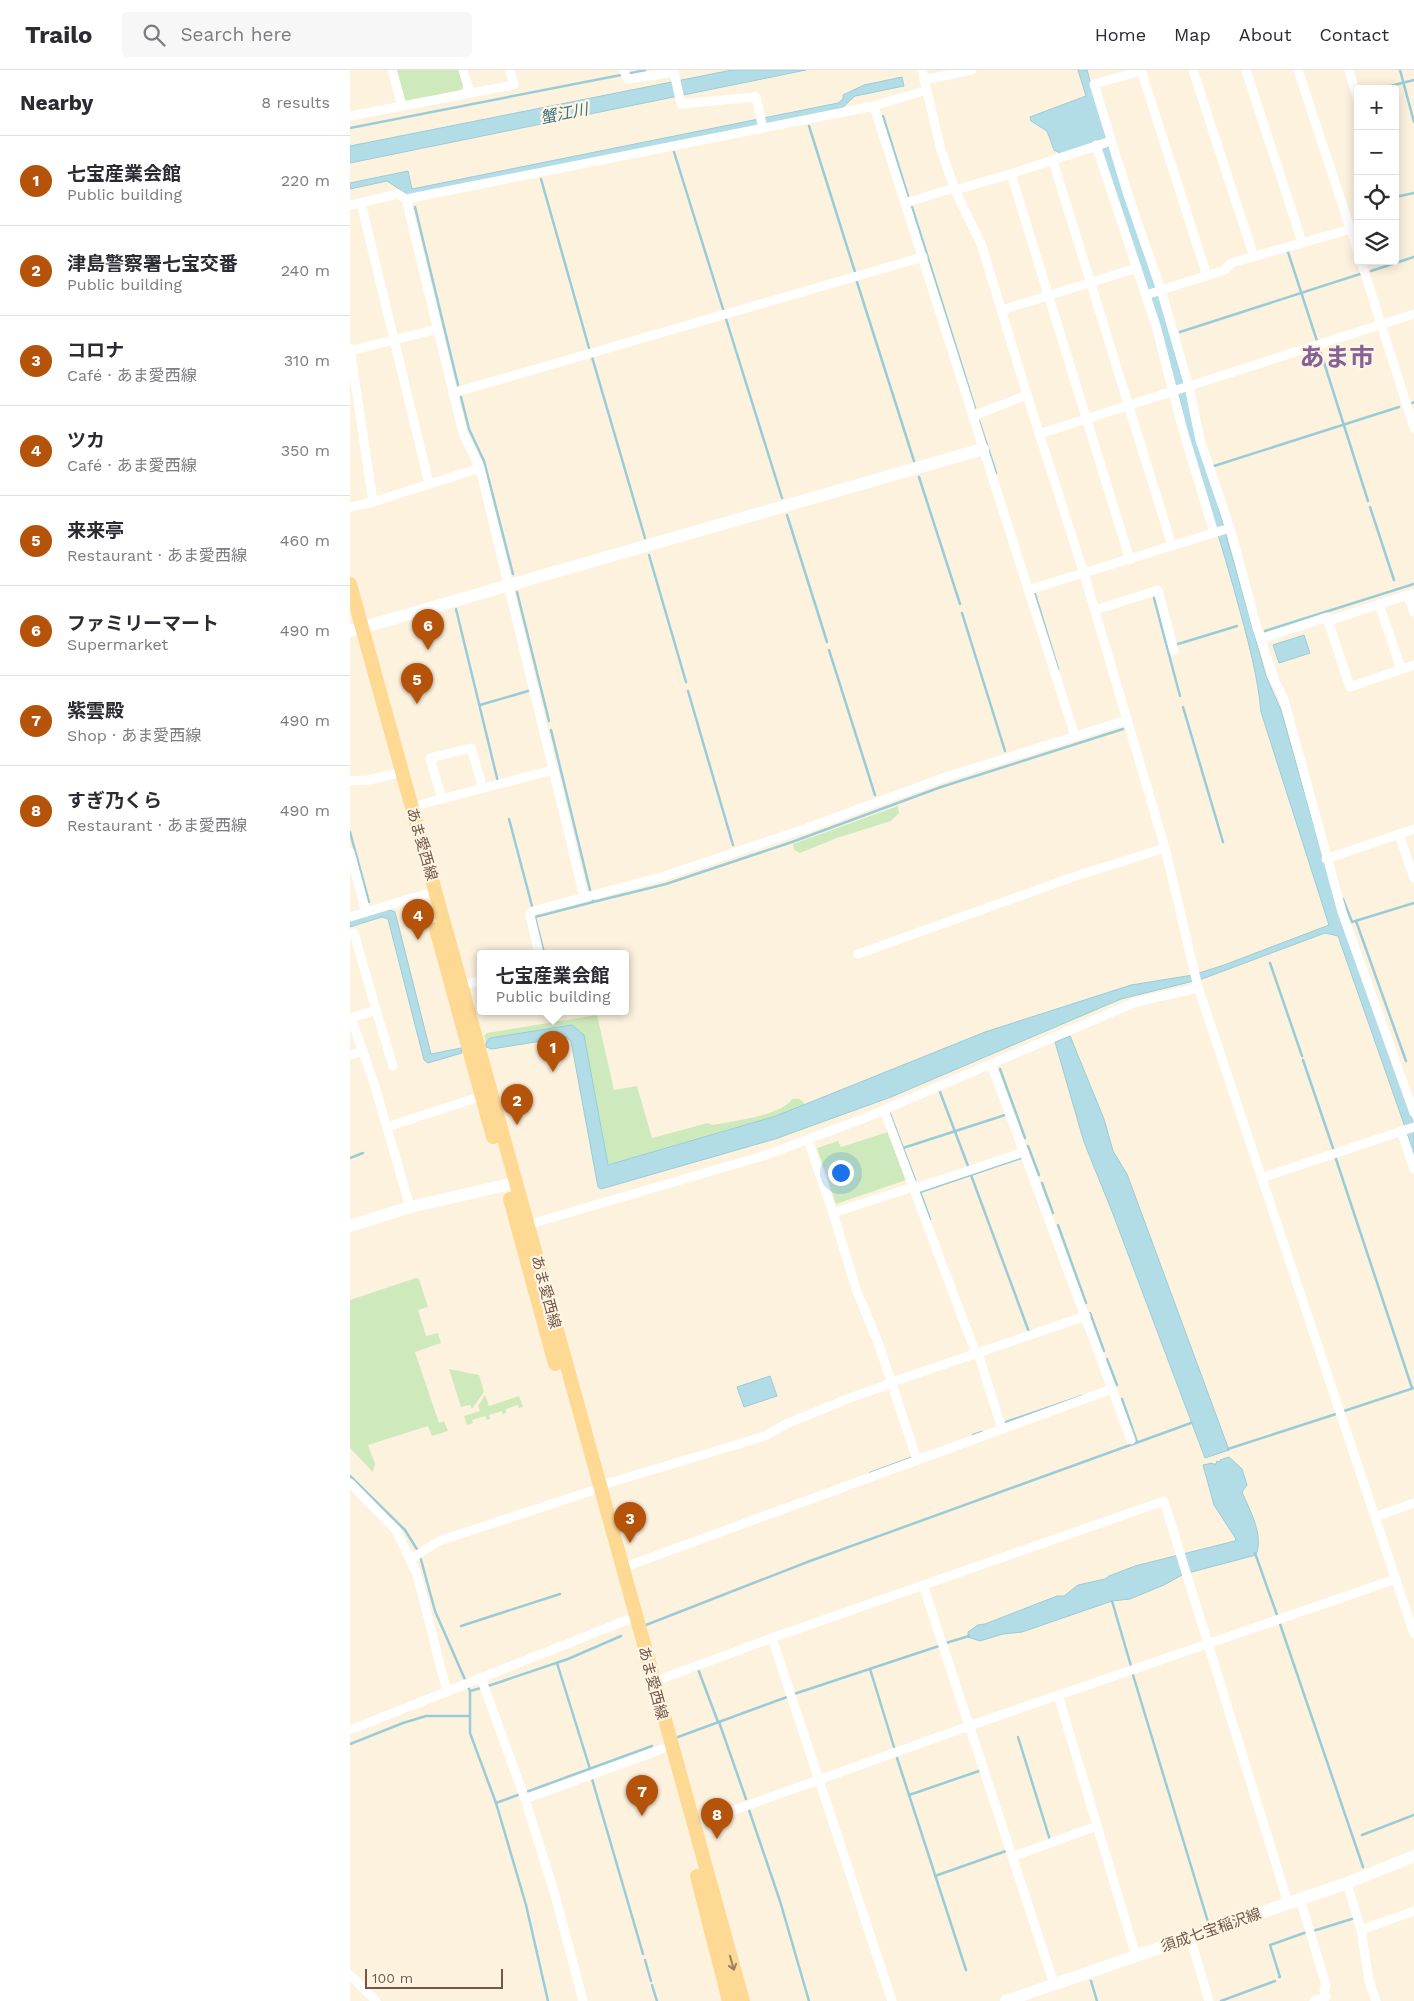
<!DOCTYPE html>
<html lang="en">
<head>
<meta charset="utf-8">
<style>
	:root { --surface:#fff; --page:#f7f7f7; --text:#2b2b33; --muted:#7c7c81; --line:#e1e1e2; --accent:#b45309 }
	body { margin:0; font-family:"Work Sans","Noto Sans JP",sans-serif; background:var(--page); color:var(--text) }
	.controls { position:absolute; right:15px; top:15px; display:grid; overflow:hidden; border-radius:5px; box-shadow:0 2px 12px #0003 }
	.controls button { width:45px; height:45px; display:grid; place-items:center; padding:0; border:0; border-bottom:1px solid var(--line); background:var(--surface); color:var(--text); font:25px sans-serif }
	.scale { position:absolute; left:15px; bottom:12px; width:138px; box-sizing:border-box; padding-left:5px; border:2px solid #735746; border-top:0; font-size:14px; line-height:18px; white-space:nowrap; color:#735746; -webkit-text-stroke:4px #fff5e5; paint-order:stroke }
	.you { position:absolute; left:490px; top:1102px; width:18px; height:18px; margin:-12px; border:4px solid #fff; border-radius:50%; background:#1a73e8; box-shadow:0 0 0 8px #1a73e833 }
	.badge { display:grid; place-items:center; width:32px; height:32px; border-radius:50%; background:var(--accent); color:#fff; font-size:16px; font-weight:700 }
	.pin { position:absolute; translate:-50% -41px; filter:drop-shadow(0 1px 2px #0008) }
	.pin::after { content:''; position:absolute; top:26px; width:18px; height:15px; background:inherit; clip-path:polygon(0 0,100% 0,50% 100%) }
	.popup { position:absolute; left:127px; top:880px; width:152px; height:65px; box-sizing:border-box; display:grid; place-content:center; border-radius:5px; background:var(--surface); filter:drop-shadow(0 1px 4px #0005); font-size:16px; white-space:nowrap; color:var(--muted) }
	.popup b { font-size:19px; color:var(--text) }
	.popup::after { content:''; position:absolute; left:50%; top:100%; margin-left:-10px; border:10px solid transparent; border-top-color:var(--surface) }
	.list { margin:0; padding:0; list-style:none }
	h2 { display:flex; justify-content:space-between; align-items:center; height:65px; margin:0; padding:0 20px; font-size:21px }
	h2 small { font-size:16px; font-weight:400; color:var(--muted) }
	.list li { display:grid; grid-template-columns:32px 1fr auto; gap:15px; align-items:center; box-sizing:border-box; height:90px; padding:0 20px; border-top:1px solid var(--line) }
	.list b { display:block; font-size:19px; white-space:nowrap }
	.list p { margin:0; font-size:16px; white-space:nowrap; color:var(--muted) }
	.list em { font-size:16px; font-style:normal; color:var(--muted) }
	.icon { flex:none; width:28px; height:28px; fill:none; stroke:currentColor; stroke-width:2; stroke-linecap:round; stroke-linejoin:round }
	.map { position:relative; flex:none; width:1064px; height:1931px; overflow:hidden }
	header { display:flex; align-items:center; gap:30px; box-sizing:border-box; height:70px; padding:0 25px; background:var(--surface); border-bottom:1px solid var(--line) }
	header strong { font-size:24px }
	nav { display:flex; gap:28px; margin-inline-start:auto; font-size:18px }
	.search { width:350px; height:45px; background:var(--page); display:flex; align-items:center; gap:12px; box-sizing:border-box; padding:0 18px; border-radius:5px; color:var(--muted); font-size:19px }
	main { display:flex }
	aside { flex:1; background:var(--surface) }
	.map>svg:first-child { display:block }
	.green { fill:#ceeabd }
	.water { fill:#b3dde6; stroke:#99ccd8 }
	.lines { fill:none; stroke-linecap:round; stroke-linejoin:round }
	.stream { stroke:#99ccd8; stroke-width:2.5 }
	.street { stroke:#fff; stroke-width:9 }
	.secondary { stroke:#fff; stroke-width:12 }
	.primary { stroke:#fed994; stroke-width:14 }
	.oneway { stroke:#9d7e5d }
	.labels { text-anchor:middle; stroke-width:4.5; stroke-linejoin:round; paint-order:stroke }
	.street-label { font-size:15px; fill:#735746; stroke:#fff5e5 }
	.water-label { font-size:16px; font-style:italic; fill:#3d7380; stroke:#fff5e5 }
	.town-label { font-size:25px; font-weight:bold; fill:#866197; stroke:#fff5e5 }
</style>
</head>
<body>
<header>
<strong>Trailo</strong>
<div class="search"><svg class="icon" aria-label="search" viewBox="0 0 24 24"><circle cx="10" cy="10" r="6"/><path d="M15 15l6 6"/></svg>Search here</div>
<nav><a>Home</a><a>Map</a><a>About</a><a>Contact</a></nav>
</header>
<main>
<aside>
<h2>Nearby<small>8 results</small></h2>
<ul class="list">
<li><span class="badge">1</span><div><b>七宝産業会館</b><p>Public building</p></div><em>220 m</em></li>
<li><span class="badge">2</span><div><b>津島警察署七宝交番</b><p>Public building</p></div><em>240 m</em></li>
<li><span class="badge">3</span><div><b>コロナ</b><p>Café · あま愛西線</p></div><em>310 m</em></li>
<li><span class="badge">4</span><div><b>ツカ</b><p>Café · あま愛西線</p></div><em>350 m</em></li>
<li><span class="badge">5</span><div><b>来来亭</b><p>Restaurant · あま愛西線</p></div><em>460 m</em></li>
<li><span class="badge">6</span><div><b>ファミリーマート</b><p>Supermarket</p></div><em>490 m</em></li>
<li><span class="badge">7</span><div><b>紫雲殿</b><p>Shop · あま愛西線</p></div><em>490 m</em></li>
<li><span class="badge">8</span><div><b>すぎ乃くら</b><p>Restaurant · あま愛西線</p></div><em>490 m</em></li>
</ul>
</aside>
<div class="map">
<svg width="1064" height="1931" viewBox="0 0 1064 1931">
	<rect width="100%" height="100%" fill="#fdf2de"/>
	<g class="green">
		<path d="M 47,0 L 109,0 L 113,16 L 111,21 L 58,32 L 55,30 Z"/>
		<path d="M 548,736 L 549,743 L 541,751 L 487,768 L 450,783 C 445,781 443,780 443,774 Z"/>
		<path d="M 247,945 L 264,1020 L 287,1016 L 302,1068 L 358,1053 L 362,1055 C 381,1051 432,1046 442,1029 C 449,1028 452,1029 455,1035 L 426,1046 L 258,1095 L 233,965 L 140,968 L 136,973 L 134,966 L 137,963 Z"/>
		<path d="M 538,1062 L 556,1110 L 486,1134 L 467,1078 L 488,1071 L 491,1077 Z"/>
		<path d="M 66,1208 L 69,1209 L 78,1237 L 68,1240 L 76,1266 L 88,1263 L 91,1273 L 65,1282 L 89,1353 L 94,1351 L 98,1361 L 82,1366 L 78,1356 L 18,1375 L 25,1394 L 23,1402 L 0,1378 L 0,1230 Z"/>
		<path d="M 99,1299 L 129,1305 L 134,1322 L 122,1339 L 120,1335 L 111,1337 Z"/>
		<path d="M 135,1325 L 139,1336 L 169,1326 L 173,1337 L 169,1338 L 168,1335 L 156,1339 L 156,1343 L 153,1344 L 152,1341 L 139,1345 L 140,1349 L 137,1350 L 135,1346 L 122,1350 L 123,1353 L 117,1355 L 114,1346 L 130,1341 L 128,1336 Z"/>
	</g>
	<g class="water">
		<path d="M 382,0 L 456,0 L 0,93 L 0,76 Z"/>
		<path d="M 728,0 L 737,0 L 756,68 L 806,217 L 916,606 L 931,640 L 988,842 L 1064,1055 L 1064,1087 L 1055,1057 L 988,866 L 975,863 L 852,909 L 771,929 L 541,1027 L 425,1069 L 251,1119 L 248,1117 L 221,971 L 216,967 L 142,979 L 136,977 L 136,973 L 140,968 L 222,955 L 234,965 L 258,1095 L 426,1046 L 635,962 L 781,915 L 843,905 L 874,895 L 979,855 L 911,642 C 908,609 900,578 891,545 C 872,472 846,400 829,326 L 749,72 L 712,84 L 704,80 L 697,61 L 681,51 L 680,47 L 736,26 Z"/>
		<path d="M 552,7 L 554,16 L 505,26 L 492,38 L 58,125 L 37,111 L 0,119 L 0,113 L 58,101 L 62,119 L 488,33 L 493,29 L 493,25 L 514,15 Z"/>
		<path d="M 954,565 L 960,583 L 929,593 L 923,575 Z"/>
		<path d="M 38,839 L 45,842 L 81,984 L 111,978 L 112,983 L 78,993 L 74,990 L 38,849 L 32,847 L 0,857 L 0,851 Z"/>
		<path d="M 720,966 L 754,1049 L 763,1081 L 777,1104 L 879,1380 L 855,1388 L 763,1144 L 734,1072 L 705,972 Z"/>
		<path d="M 420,1306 L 427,1326 L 394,1337 L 387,1317 Z"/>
		<path d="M 879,1387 L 892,1399 L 897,1415 L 892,1422 C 900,1441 914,1465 906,1485 L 834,1504 L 814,1515 L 780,1529 L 762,1531 L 672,1562 L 653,1564 L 630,1571 L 618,1567 L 618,1562 L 628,1555 L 635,1554 L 707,1526 L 714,1526 L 728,1515 L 755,1509 L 759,1506 L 785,1496 L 885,1471 L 886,1469 L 864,1435 L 853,1395 L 862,1393 L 863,1394 L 866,1394 L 867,1391 L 870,1392 L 870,1390 Z"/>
	</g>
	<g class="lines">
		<g class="stream">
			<path d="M 1050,0 L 1064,52"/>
			<path d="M 277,4 L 295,0"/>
			<path d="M 1028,19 L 1064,10"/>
			<path d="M 533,46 L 558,126"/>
			<path d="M 459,56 L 505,202"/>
			<path d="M 0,58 L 271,5"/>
			<path d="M 324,82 L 373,239"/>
			<path d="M 191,109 L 239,278"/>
			<path d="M 1045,127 L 1064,123"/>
			<path d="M 65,137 L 108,315"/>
			<path d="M 562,137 L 625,338"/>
			<path d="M 938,182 L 967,271"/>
			<path d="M 1021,201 L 1064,187"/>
			<path d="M 507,212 L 564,391"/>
			<path d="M 376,249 L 432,428"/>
			<path d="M 830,262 L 1010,204"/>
			<path d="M 970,280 L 1018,431"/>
			<path d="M 242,287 L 295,468"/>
			<path d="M 111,327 L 119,359 L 134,391 L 163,504"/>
			<path d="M 1062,333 L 1064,332"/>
			<path d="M 629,351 L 646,403"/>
			<path d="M 864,396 L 1049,337"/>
			<path d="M 569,407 L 610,534"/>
			<path d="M 1020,437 L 1044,510"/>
			<path d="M 437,445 L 477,572"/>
			<path d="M 299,485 L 336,612"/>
			<path d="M 167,522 L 199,651"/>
			<path d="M 685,524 L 708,599"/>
			<path d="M 804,528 L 830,626"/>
			<path d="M 106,539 L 148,712"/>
			<path d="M 612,543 L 655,681"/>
			<path d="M 915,561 L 1064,514"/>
			<path d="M 828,574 L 887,556"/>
			<path d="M 479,580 L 525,725"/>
			<path d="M 338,621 L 383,775"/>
			<path d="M 130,635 L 178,621"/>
			<path d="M 833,637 L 873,772"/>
			<path d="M 201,660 L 240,820"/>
			<path d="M 159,749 L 182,836"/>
			<path d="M 0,762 L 19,832"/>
			<path d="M 993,829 L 1002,852 L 1064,833"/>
			<path d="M 243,830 L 243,832 L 316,814 L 442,772 L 591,717 L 773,659"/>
			<path d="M 1006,851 L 1056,991"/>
			<path d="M 194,883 L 185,847 L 243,832"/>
			<path d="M 920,893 L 952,986"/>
			<path d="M 953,990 L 984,1081"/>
			<path d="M 650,999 L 675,1068"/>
			<path d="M 590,1022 L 618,1096"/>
			<path d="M 540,1044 L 565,1110"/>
			<path d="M 678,1076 L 689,1105"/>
			<path d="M 553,1078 L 655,1045"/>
			<path d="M 985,1086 L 1062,1318"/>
			<path d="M 0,1088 L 13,1083"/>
			<path d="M 621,1105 L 679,1262 L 681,1261"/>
			<path d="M 692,1113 L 703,1143"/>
			<path d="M 580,1149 L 570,1122 L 671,1088"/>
			<path d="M 708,1155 L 736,1233"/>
			<path d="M 740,1243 L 754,1281"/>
			<path d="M 757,1289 L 767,1315"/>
			<path d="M 772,1329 L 787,1372"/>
			<path d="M 994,1341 L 1064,1318"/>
			<path d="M 656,1352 L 732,1326"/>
			<path d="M 623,1365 L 632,1362"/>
			<path d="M 878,1379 L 986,1344"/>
			<path d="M 520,1403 L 561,1388"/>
			<path d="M 0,1406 L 55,1460 L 68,1481"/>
			<path d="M 905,1483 L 927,1545"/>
			<path d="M 70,1486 L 85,1541 L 120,1621 L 120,1663 L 146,1733 L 176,1835 L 198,1931"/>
			<path d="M 762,1531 L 781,1596"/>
			<path d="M 930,1554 L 1013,1797"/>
			<path d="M 296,1555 L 460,1491 L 841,1353"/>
			<path d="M 111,1556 L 210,1524"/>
			<path d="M 596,1573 L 619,1566"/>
			<path d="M 207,1593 L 240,1699"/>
			<path d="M 348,1599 L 368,1652"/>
			<path d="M 520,1599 L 544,1677"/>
			<path d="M 783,1605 L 858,1852"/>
			<path d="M 138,1616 L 218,1589 L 271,1566"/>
			<path d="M 120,1621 L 131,1618"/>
			<path d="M 444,1624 L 589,1576"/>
			<path d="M 369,1652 L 396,1729"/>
			<path d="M 328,1667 L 437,1627"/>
			<path d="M 668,1667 L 700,1770"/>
			<path d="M 0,1674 L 53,1653 L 76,1646 L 120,1646"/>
			<path d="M 547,1688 L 616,1900"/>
			<path d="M 242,1709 L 293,1884"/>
			<path d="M 559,1725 L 629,1701"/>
			<path d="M 146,1733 L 302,1676"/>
			<path d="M 399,1740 L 430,1831 L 459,1931"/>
			<path d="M 1012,1765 L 1064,1745"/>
			<path d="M 585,1806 L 656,1781"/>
			<path d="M 963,1861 L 1005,1848"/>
			<path d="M 295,1890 L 301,1911"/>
			<path d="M 929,1907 L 930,1907 L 920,1875 L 957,1862"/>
			<path d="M 741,1911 L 747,1931"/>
			<path d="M 302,1915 L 307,1931"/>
			<path d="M 871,1931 L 925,1911"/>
		</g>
		<g class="street">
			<path d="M 42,0 L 52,36"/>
			<path d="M 274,0 L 276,7 L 279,9 L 324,2 L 331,34 L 406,27 L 413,58"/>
			<path d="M 572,0 L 591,80 L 605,120 L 632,176 L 677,325 L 734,504 L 815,778 L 848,917 L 1064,1564"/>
			<path d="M 791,0 L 857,206"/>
			<path d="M 843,0 L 904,187"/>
			<path d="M 896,0 L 952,172"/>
			<path d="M 948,0 L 1008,182"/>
			<path d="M 999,0 L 1008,31"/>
			<path d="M 791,1 L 744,14 L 778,125 L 811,220 L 839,317 L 850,370 L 880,458 L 907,558 L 924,609 L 934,630 L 992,842 L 1064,1043"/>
			<path d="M 574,10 L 622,0"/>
			<path d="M 120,23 L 164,15 L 160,0"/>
			<path d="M 524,36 L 725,666"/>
			<path d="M 0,46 L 120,23 L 113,0"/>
			<path d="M 746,75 L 806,256 L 833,360 L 864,463"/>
			<path d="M 703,91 L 822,476"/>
			<path d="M 661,104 L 780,490"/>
			<path d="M 605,120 L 661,104 L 761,71"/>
			<path d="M 56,129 L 524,36 L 577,20"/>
			<path d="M 11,133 L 79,414"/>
			<path d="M 555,133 L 604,118"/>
			<path d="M 0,135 L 48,124 L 56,129 L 113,363 L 130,398 L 234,827"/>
			<path d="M 1011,191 L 1064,358"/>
			<path d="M 796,225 L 875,200 L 881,193 L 1008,157"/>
			<path d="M 652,240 L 787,198"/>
			<path d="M 0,278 L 23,432"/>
			<path d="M 0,281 L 88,259"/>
			<path d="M 103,323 L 573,187"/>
			<path d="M 623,346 L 677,325"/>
			<path d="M 689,364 L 1064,244"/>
			<path d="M 0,437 L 23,432 L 130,398"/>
			<path d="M 678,520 L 880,458"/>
			<path d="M 1058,525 L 1064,542"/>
			<path d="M 1029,534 L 1051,599"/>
			<path d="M 745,540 L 808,520 L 824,581"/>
			<path d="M 978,551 L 1064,523"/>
			<path d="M 911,569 L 977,547 L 1000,617 L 1064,595"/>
			<path d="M 0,711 L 19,710 L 44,704"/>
			<path d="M 92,729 L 80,688 L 121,678 L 133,718"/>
			<path d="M 61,737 L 203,700"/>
			<path d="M 1049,764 L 1064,808"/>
			<path d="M 0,782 L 16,842"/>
			<path d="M 976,789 L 1064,759"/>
			<path d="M 0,847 L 76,824"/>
			<path d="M 0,864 L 4,863 L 26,940 L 1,948 L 24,1013 L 60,1137"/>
			<path d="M 189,883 L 180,845 L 183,841 L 315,806 L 457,758 L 593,708 L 777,650"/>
			<path d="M 508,884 L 723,807 L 815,778"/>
			<path d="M 112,915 L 130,911"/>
			<path d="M 26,940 L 43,996"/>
			<path d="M 0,985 L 13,981"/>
			<path d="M 641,994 L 781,1370"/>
			<path d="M 534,1040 L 626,1284"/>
			<path d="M 37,1057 L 132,1026"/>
			<path d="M 1051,1061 L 1064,1099"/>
			<path d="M 458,1070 L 483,1143 L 506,1219 L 529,1275 L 567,1390"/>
			<path d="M 911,1108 L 1064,1057"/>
			<path d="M 564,1119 L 674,1082"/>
			<path d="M 483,1143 L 563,1117"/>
			<path d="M 177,1155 L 416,1085 L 517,1047 L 786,932 L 848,918"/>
			<path d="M 628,1283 L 652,1359"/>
			<path d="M 542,1312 L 736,1246"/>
			<path d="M 0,1413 L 46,1460 L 67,1504 L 97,1622"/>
			<path d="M 249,1416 L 415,1366 L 436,1354 L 500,1328 L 542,1313"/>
			<path d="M 1025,1447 L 1064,1433"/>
			<path d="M 61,1489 L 89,1471 L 241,1421"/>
			<path d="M 272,1498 L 762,1319"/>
			<path d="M 573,1515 L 704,1914"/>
			<path d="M 422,1568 L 542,1931"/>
			<path d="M 131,1608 L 175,1729 L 205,1825 L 233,1931"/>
			<path d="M 303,1612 L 422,1568 L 814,1431 L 938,1833"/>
			<path d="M 708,1625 L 786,1886"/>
			<path d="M 0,1660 L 277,1550"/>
			<path d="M 175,1729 L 312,1679"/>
			<path d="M 343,1755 L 619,1656 L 1046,1509"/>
			<path d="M 662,1787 L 747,1756"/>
			<path d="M 997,1813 L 1011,1860"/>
			<path d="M 950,1829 L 976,1915 L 974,1921 L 976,1927 L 964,1931"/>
			<path d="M 840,1867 L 859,1931"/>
			<path d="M 0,1905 L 26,1931"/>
			<path d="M 1026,1931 L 1019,1911 L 1011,1860 L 1064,1841"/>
		</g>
		<g class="secondary">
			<path d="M 0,561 L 633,379"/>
			<path d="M 0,1156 L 60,1137 L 165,1113"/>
			<path d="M 656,1931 L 997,1813 L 1064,1786"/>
		</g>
		<g class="primary">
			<path d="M 0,514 L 393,1931"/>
			<path d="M 86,859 L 143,1067"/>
			<path d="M 160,1129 L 205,1294"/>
			<path d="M 347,1806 L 379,1931"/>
		</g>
	</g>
	<defs><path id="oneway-shaft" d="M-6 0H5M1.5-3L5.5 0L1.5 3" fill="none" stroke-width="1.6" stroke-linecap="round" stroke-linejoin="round" transform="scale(1.25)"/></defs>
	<use class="oneway" href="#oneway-shaft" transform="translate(382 1893) rotate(74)"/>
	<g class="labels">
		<g class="street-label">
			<text transform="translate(72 774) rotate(74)" y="5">あま愛西線</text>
			<text transform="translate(196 1222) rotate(75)" y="5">あま愛西線</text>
			<text transform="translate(303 1613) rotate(75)" y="5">あま愛西線</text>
			<text transform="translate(861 1860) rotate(-19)" y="5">須成七宝稲沢線</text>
		</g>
		<g class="water-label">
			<text transform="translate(214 43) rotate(-11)" y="6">蟹江川</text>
		</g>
		<g class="town-label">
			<text x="987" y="296">あま市</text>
		</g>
	</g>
</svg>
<div class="controls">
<button>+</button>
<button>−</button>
<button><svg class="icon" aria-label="locate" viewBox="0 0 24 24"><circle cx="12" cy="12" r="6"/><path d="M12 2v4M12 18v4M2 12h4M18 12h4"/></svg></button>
<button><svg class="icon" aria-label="layers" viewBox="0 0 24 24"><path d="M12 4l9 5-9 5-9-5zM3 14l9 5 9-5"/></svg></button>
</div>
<div class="scale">100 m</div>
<div class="you"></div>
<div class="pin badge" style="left:203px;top:1002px">1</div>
<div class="popup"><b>七宝産業会館</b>Public building</div>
<div class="pin badge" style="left:167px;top:1055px">2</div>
<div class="pin badge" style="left:280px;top:1473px">3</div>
<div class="pin badge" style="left:68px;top:870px">4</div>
<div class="pin badge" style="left:67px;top:634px">5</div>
<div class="pin badge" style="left:78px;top:580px">6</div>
<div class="pin badge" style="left:292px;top:1746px">7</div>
<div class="pin badge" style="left:367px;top:1769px">8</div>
</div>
</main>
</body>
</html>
